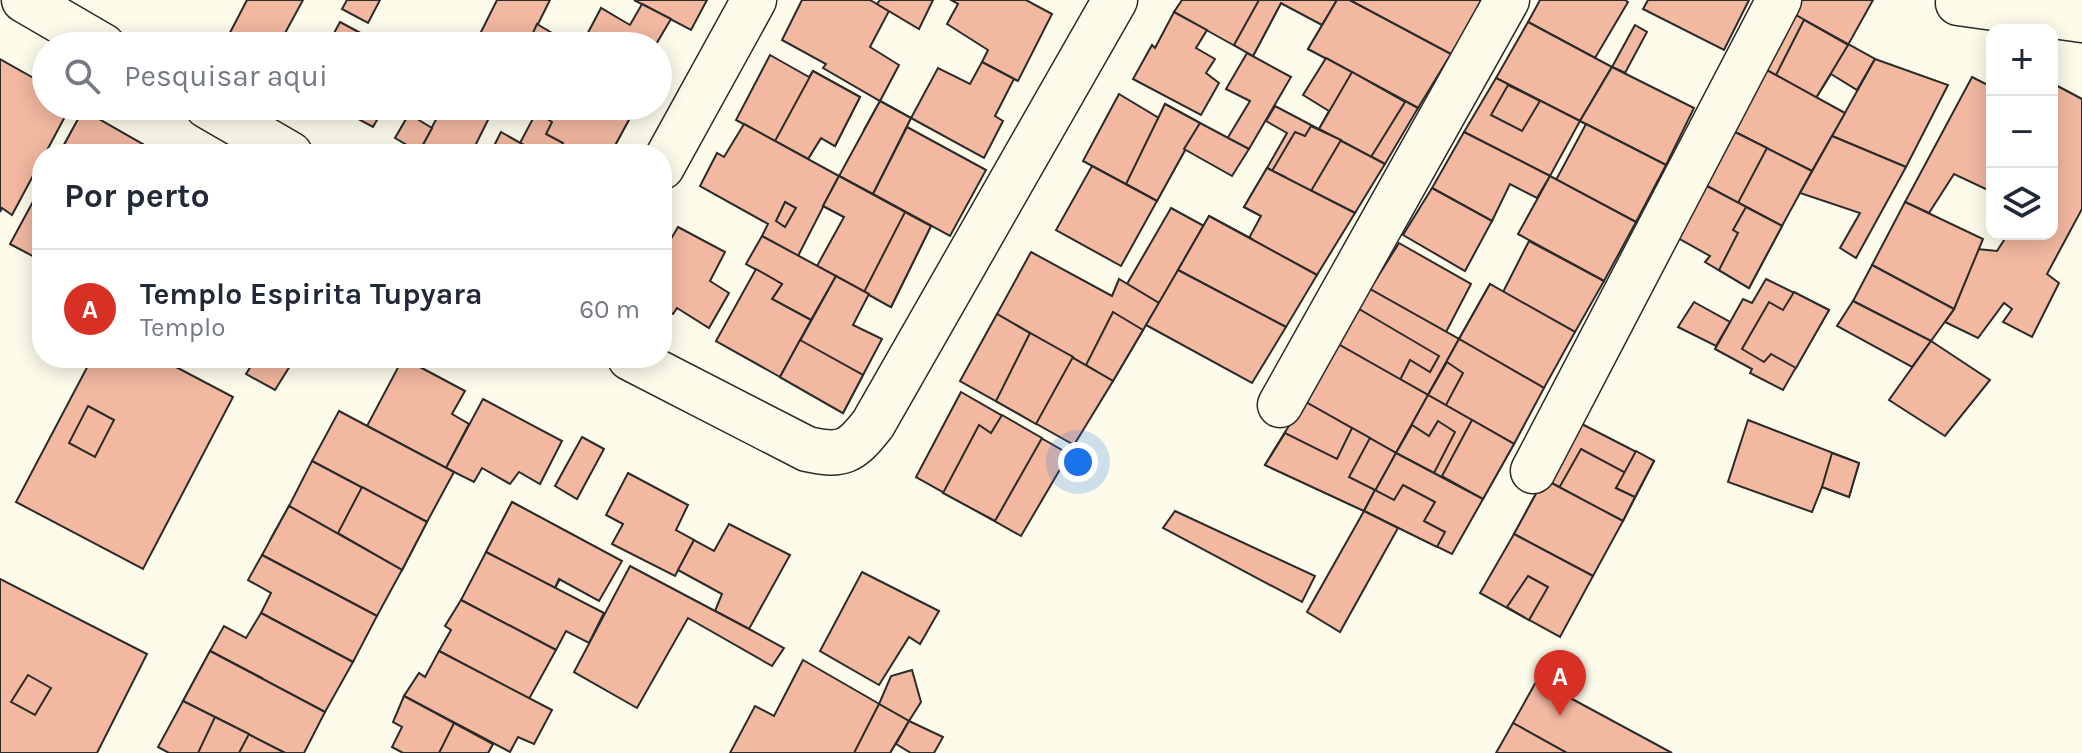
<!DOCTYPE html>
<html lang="pt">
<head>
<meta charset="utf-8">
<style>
	:root { --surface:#fff; --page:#f6f6f7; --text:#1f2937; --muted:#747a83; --line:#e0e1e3; --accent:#d93025 }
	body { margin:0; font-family:Karla,sans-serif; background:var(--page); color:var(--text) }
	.controls { position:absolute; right:24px; top:24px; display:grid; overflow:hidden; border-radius:16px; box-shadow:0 4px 20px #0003 }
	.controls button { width:72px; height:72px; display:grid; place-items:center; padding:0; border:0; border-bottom:2px solid var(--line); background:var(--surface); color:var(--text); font:40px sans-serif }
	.you { position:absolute; left:1078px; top:462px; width:28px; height:28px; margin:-20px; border:6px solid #fff; border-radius:50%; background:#1a73e8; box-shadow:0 0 0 12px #1a73e833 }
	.badge { display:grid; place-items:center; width:52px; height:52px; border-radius:50%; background:var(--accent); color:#fff; font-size:26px; font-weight:700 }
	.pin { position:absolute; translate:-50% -66px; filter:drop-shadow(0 2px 4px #0008) }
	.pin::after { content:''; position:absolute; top:42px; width:28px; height:24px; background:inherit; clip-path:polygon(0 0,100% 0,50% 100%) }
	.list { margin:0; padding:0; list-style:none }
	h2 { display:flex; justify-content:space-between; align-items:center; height:104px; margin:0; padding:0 32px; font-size:34px }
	h2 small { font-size:26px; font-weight:400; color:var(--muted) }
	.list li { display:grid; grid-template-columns:52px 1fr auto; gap:24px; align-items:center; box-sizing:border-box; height:120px; padding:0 32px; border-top:2px solid var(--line) }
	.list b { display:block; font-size:30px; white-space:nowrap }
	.list p { margin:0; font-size:26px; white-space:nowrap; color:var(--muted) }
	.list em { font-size:26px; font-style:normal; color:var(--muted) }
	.icon { flex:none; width:44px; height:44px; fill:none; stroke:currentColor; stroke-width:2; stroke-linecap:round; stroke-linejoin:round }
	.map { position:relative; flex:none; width:2082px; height:753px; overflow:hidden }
	.search { position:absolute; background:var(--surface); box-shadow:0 4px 20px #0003; left:32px; top:32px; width:640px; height:88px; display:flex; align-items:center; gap:20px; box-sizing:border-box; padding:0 28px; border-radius:44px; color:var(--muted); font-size:30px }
	.panel { position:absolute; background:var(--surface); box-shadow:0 4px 20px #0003; left:32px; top:144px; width:640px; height:224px; border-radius:32px }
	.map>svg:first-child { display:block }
	.building { fill:#f2b8a0; stroke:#2b2b2b; stroke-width:2 }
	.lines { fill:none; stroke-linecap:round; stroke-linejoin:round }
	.minor-casing { stroke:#2b2b2b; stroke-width:47 }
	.minor { stroke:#fdfbea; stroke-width:44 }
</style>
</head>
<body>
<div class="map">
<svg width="2082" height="753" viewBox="0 0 2082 753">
	<rect width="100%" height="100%" fill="#fdfbea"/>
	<g class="building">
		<path d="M 247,0 L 303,0 L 278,46 L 223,46 Z"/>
		<path d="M 347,0 L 380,0 L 368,23 L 342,9 Z"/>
		<path d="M 497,0 L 550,0 L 527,46 L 474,46 Z"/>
		<path d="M 634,0 L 707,0 L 691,30 Z"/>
		<path d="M 802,0 L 870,0 L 889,11 L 870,47 L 899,65 L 880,101 L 823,68 L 826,64 L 782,40 Z"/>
		<path d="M 880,0 L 933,0 L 919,29 L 877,4 Z"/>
		<path d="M 951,0 L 1026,0 L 1052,14 L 1018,81 L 982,62 L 988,50 L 947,24 L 958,4 Z"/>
		<path d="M 1182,0 L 1334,0 L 1337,1 L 1322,25 L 1281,3 L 1253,56 L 1174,12 Z"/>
		<path d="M 1259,0 L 1334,0 L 1337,1 L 1322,25 L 1281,3 L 1253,56 L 1234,45 Z"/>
		<path d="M 1337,0 L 1350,0 L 1357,4 L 1326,58 L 1308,49 Z"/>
		<path d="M 1337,0 L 1350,0 L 1451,54 L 1418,108 L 1308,49 Z"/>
		<path d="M 1350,0 L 1382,0 L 1375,13 Z"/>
		<path d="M 1350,0 L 1484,0 L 1451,54 Z"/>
		<path d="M 1540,0 L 1625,0 L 1628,2 L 1595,58 L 1528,22 Z"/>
		<path d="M 1648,0 L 1749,0 L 1724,50 L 1643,9 Z"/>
		<path d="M 1801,0 L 1873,0 L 1848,45 L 1794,14 Z"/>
		<path d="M 642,4 L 671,19 L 655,46 L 581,46 L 601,8 L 630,25 Z"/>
		<path d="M 1174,12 L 1207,30 L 1196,48 L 1215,59 L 1206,73 L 1219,83 L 1201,115 L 1133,79 L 1152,45 L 1155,48 Z"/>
		<path d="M 1794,14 L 1875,59 L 1857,90 L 1831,74 L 1816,98 L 1765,69 Z"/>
		<path d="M 1804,20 L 1848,45 L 1816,98 L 1776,75 Z"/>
		<path d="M 340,22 L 381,44 L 380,46 L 327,46 Z"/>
		<path d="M 1528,22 L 1612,67 L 1580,121 L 1496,78 Z"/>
		<path d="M 537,24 L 559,37 L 553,46 L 527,46 Z"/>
		<path d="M 1635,25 L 1647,32 L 1625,73 L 1612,67 Z"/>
		<path d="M 1247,53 L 1291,77 L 1249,149 L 1227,139 L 1250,101 L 1226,89 Z"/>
		<path d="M 770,55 L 809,77 L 813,71 L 860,97 L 835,146 L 821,138 L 808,159 L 736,120 Z"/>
		<path d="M 1326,58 L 1418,108 L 1385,164 L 1319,129 L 1329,111 L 1303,95 Z"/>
		<path d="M 0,59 L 46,85 L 46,106 L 64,106 L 69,109 L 45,154 L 42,154 L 42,159 L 12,215 L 2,208 L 0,212 Z"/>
		<path d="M 1875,59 L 1948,85 L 1906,167 L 1832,136 Z"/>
		<path d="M 982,62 L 1014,79 L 995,116 L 1003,121 L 984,158 L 911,118 L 938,68 L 970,84 Z"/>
		<path d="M 1612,67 L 1625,73 L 1595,129 L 1580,121 Z"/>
		<path d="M 1612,67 L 1694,108 L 1666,165 L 1580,121 Z"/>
		<path d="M 1765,69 L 1845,113 L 1812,171 L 1733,131 Z"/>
		<path d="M 813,71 L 860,97 L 835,146 L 821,138 L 808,159 L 775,141 Z"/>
		<path d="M 1352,72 L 1405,102 L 1371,157 L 1319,129 Z"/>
		<path d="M 1972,77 L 1992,87 L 1992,192 L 1954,174 L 1929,213 L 1905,202 Z"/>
		<path d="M 1496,78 L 1580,121 L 1550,176 L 1464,132 Z"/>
		<path d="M 2052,83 L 2082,99 L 2082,209 L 2047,274 L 2059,283 L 2032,337 L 2003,322 L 2012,309 L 2004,303 L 1978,338 L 1945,322 L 1954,309 L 1978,249 L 1997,251 L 2008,234 L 2052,234 Z"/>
		<path d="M 1508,85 L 1540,101 L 1522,131 L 1491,115 Z"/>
		<path d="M 1119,94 L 1159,118 L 1165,104 L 1200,123 L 1157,201 L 1083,161 Z"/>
		<path d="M 880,101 L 911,118 L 896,149 L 864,130 Z"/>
		<path d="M 880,101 L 911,118 L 873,194 L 839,176 Z"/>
		<path d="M 1165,104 L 1200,123 L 1157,201 L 1126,184 Z"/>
		<path d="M 350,106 L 385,106 L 373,127 L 347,113 Z"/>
		<path d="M 443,106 L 495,106 L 471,154 L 424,154 L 419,152 Z"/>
		<path d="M 528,106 L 612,106 L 631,116 L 612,151 L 606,148 L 603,154 L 541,154 L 520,143 L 537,111 Z"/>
		<path d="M 546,106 L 612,106 L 631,116 L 612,151 L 606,148 L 603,154 L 557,154 L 563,143 L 546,134 L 552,122 L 541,115 Z"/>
		<path d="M 1275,106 L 1385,164 L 1355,213 L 1267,168 L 1287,133 L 1266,121 Z"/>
		<path d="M 83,110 L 160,154 L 59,154 Z"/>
		<path d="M 83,110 L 160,154 L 59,154 Z"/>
		<path d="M 409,114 L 432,128 L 419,152 L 395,138 Z"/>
		<path d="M 1200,123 L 1249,149 L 1232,176 L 1184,149 Z"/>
		<path d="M 744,124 L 839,176 L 798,256 L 762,236 L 768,224 L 700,186 L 717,153 L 724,157 Z"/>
		<path d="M 1586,124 L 1666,165 L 1636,222 L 1556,180 Z"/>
		<path d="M 1311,126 L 1341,140 L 1311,191 L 1272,171 L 1295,132 L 1305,136 Z"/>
		<path d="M 907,127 L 986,170 L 950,236 L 873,194 Z"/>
		<path d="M 1733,131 L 1812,171 L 1782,226 L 1705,185 Z"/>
		<path d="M 1733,131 L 1767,148 L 1738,203 L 1705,185 Z"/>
		<path d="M 501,132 L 536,152 L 535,154 L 490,154 Z"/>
		<path d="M 1464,132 L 1550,176 L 1537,198 L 1510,184 L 1492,221 L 1432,188 Z"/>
		<path d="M 1832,136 L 1906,167 L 1856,258 L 1840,248 L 1860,213 L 1800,193 Z"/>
		<path d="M 1092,166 L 1157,201 L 1121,266 L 1056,230 Z"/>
		<path d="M 1267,168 L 1285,177 L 1261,216 L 1244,207 Z"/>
		<path d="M 1267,168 L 1355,213 L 1317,275 L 1249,238 L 1261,216 L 1244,207 Z"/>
		<path d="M 839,176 L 859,187 L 844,217 L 823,206 Z"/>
		<path d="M 839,176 L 931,226 L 891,307 L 817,266 L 844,217 L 823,206 Z"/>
		<path d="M 1550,176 L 1636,222 L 1604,281 L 1518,234 Z"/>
		<path d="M 42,185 L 42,261 L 10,244 Z"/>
		<path d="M 1705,185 L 1782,226 L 1749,288 L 1705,262 L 1710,256 L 1678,238 Z"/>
		<path d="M 1432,188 L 1492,221 L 1465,271 L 1403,235 Z"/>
		<path d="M 785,202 L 796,208 L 785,227 L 776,221 Z"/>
		<path d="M 1905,202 L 1983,239 L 1954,309 L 1872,265 Z"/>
		<path d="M 1746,207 L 1782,226 L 1749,288 L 1719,270 L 1738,233 L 1733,230 Z"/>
		<path d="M 1171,208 L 1204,226 L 1159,303 L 1127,284 Z"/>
		<path d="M 905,212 L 931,226 L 891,307 L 864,292 Z"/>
		<path d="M 1209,216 L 1252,239 L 1222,292 L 1178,270 Z"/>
		<path d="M 1209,216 L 1317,275 L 1286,327 L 1178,270 Z"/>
		<path d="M 678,227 L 725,252 L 710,281 L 729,293 L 709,328 L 677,308 L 673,314 L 662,307 L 662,254 Z"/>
		<path d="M 762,236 L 836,276 L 811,320 L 772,299 L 782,284 L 746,264 Z"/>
		<path d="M 1529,241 L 1604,281 L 1575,332 L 1503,292 Z"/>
		<path d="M 1399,243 L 1471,284 L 1446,332 L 1370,289 Z"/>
		<path d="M 1031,252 L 1112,296 L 1119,279 L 1159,303 L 1113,381 L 997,314 Z"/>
		<path d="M 1872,265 L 1954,309 L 1931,341 L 1853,301 Z"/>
		<path d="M 756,269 L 782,284 L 772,299 L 811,320 L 780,377 L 716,341 Z"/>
		<path d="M 1178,270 L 1286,327 L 1252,383 L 1146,325 Z"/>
		<path d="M 836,276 L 869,294 L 853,325 L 882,339 L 843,413 L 780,377 Z"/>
		<path d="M 1766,279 L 1829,310 L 1783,390 L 1750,373 L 1752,369 L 1715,349 L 1743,299 L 1752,303 Z"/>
		<path d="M 1490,284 L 1503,292 L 1475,349 L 1459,339 Z"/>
		<path d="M 1490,284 L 1575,332 L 1544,388 L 1459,339 Z"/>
		<path d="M 1370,289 L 1459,339 L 1428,395 L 1338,344 Z"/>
		<path d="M 1794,292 L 1829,310 L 1796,368 L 1771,354 L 1764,362 L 1742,349 L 1769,302 L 1783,310 Z"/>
		<path d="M 1853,301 L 1931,341 L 1912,367 L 1837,326 Z"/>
		<path d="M 1694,302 L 1730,322 L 1716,346 L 1678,327 Z"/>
		<path d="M 1359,309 L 1386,326 L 1366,360 L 1338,344 Z"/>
		<path d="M 1359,309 L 1439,356 L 1430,372 L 1410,360 L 1400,380 L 1338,344 Z"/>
		<path d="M 1113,312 L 1143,330 L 1113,381 L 1086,365 Z"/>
		<path d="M 997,314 L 1113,381 L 1074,445 L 960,381 Z"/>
		<path d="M 1030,333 L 1073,357 L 1036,424 L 996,401 Z"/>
		<path d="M 1459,339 L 1475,349 L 1463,373 L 1447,362 Z"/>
		<path d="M 1459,339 L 1544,388 L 1514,444 L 1428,395 Z"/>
		<path d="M 800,340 L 863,375 L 843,413 L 780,377 Z"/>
		<path d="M 1931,341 L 1990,380 L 1945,436 L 1889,400 Z"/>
		<path d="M 1338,344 L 1409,385 L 1393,413 L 1382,406 L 1365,435 L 1304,401 Z"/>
		<path d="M 1338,344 L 1428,395 L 1396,453 L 1304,401 Z"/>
		<path d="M 92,358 L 159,358 L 233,397 L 143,569 L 16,502 Z"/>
		<path d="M 256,358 L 295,358 L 275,390 L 246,374 Z"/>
		<path d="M 403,358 L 465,391 L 452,414 L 469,424 L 446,468 L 367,426 Z"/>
		<path d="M 1447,362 L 1463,373 L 1446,405 L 1428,395 Z"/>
		<path d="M 961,392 L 1069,454 L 1021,536 L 916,477 Z"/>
		<path d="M 1428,395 L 1514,444 L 1483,499 L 1396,453 Z"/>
		<path d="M 483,399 L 562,441 L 540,484 L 519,472 L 510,484 L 482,468 L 474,482 L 446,468 Z"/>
		<path d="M 1304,401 L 1396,453 L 1364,511 L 1265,465 Z"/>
		<path d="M 88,406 L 114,420 L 95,457 L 69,443 Z"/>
		<path d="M 339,411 L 454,472 L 427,522 L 312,461 Z"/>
		<path d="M 1002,415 L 1042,438 L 995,521 L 943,493 L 979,425 L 991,433 Z"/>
		<path d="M 1472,420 L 1514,444 L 1483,499 L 1442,476 Z"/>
		<path d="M 1748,420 L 1859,463 L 1849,497 L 1822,487 L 1812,512 L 1728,482 Z"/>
		<path d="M 1438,421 L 1455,432 L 1434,473 L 1396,453 L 1412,425 L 1429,436 Z"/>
		<path d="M 1576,421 L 1654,461 L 1623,521 L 1544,479 Z"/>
		<path d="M 1352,428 L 1370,438 L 1349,477 L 1375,490 L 1364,511 L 1265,465 L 1285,433 L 1337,459 Z"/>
		<path d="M 582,437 L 604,449 L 577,499 L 555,486 Z"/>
		<path d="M 1581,449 L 1626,473 L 1616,488 L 1635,497 L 1623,521 L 1559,488 Z"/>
		<path d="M 1636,451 L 1654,461 L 1635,497 L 1616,488 Z"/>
		<path d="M 1396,453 L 1483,499 L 1452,554 L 1364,511 Z"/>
		<path d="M 1832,453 L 1859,463 L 1849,497 L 1822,487 Z"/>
		<path d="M 312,461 L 427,522 L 402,570 L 289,506 Z"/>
		<path d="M 628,473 L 688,505 L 676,530 L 694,540 L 675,576 L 612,544 L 623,524 L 606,515 Z"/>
		<path d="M 1544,479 L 1581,499 L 1551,553 L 1514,534 Z"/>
		<path d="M 1544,479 L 1623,521 L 1593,576 L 1514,534 Z"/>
		<path d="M 1403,485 L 1435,502 L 1424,521 L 1445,532 L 1437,547 L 1364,511 L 1375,490 L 1394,500 Z"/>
		<path d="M 362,487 L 427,522 L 402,570 L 338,533 Z"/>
		<path d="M 512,502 L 582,540 L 555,588 L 486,552 Z"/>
		<path d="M 512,502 L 622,561 L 599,601 L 559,579 L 555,588 L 486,552 Z"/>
		<path d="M 289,506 L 316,522 L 298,556 L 270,540 Z"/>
		<path d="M 289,506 L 402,570 L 377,616 L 262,555 Z"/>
		<path d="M 1175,511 L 1315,576 L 1302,602 L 1163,528 Z"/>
		<path d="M 1364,511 L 1398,528 L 1340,632 L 1307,612 Z"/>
		<path d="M 729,524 L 790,555 L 749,629 L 715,611 L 722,594 L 678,570 L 694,540 L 714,551 Z"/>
		<path d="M 1514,534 L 1593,576 L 1560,637 L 1480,593 Z"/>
		<path d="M 486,552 L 604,613 L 589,643 L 566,631 L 556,650 L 461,600 Z"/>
		<path d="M 262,555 L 377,616 L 353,662 L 261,613 L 271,593 L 248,580 Z"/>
		<path d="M 630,566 L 749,629 L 784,648 L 772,666 L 688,618 L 637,708 L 574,672 Z"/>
		<path d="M 862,572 L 939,611 L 920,644 L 909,637 L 879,685 L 820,651 Z"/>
		<path d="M 1528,576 L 1548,587 L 1529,620 L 1507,607 Z"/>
		<path d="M 0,579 L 147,654 L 97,753 L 0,753 Z"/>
		<path d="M 461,600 L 556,650 L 529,699 L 439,651 L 451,630 L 445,626 Z"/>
		<path d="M 261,613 L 353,662 L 325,712 L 210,651 L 224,626 L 246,638 Z"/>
		<path d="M 210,651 L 262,678 L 236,728 L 183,701 Z"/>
		<path d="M 210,651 L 325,712 L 304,753 L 285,753 L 183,701 Z"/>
		<path d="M 439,651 L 552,710 L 534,744 L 518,737 L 510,752 L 404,696 L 419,673 L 425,677 Z"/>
		<path d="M 803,660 L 909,721 L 890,753 L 730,753 L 755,706 L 774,716 Z"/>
		<path d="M 912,670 L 921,702 L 909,721 L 879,704 L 891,676 Z"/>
		<path d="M 28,675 L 51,688 L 35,715 L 11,702 Z"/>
		<path d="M 1537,680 L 1672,753 L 1567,753 L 1513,723 Z"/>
		<path d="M 404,696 L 493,744 L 488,753 L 403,753 L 392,747 L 402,727 L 393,722 Z"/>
		<path d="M 183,701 L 215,717 L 285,753 L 169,753 L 158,747 Z"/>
		<path d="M 879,704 L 909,721 L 890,753 L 854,753 Z"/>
		<path d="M 215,717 L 249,734 L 239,753 L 198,753 Z"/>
		<path d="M 909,721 L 943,737 L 934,753 L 911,753 L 896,744 Z"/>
		<path d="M 454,723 L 493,744 L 488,753 L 439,753 Z"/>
		<path d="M 1513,723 L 1567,753 L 1496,753 Z"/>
	</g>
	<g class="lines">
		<defs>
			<g id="minor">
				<path d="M 24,0 L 103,46"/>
				<path d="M 1958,3 L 2082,20"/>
				<path d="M 207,106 L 290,154"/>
				<path d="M 662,167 L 754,0"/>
				<path d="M 630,358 L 807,449 C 843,457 851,452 873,424 L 1115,0"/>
				<path d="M 1280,405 L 1507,0"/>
				<path d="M 1533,471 L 1779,0"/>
			</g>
		</defs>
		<use href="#minor" class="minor-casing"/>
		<use href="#minor" class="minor"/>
	</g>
</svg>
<div class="controls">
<button>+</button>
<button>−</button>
<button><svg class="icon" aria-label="layers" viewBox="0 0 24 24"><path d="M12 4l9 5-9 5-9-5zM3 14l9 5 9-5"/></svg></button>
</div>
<div class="you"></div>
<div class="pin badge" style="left:1560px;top:716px">A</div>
<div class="search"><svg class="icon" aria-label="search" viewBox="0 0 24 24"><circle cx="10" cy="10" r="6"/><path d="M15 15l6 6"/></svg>Pesquisar aqui</div>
<section class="panel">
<h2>Por perto<small></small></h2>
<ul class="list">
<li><span class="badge">A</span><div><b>Templo Espirita Tupyara</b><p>Templo</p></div><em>60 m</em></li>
</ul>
</section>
</div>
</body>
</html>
